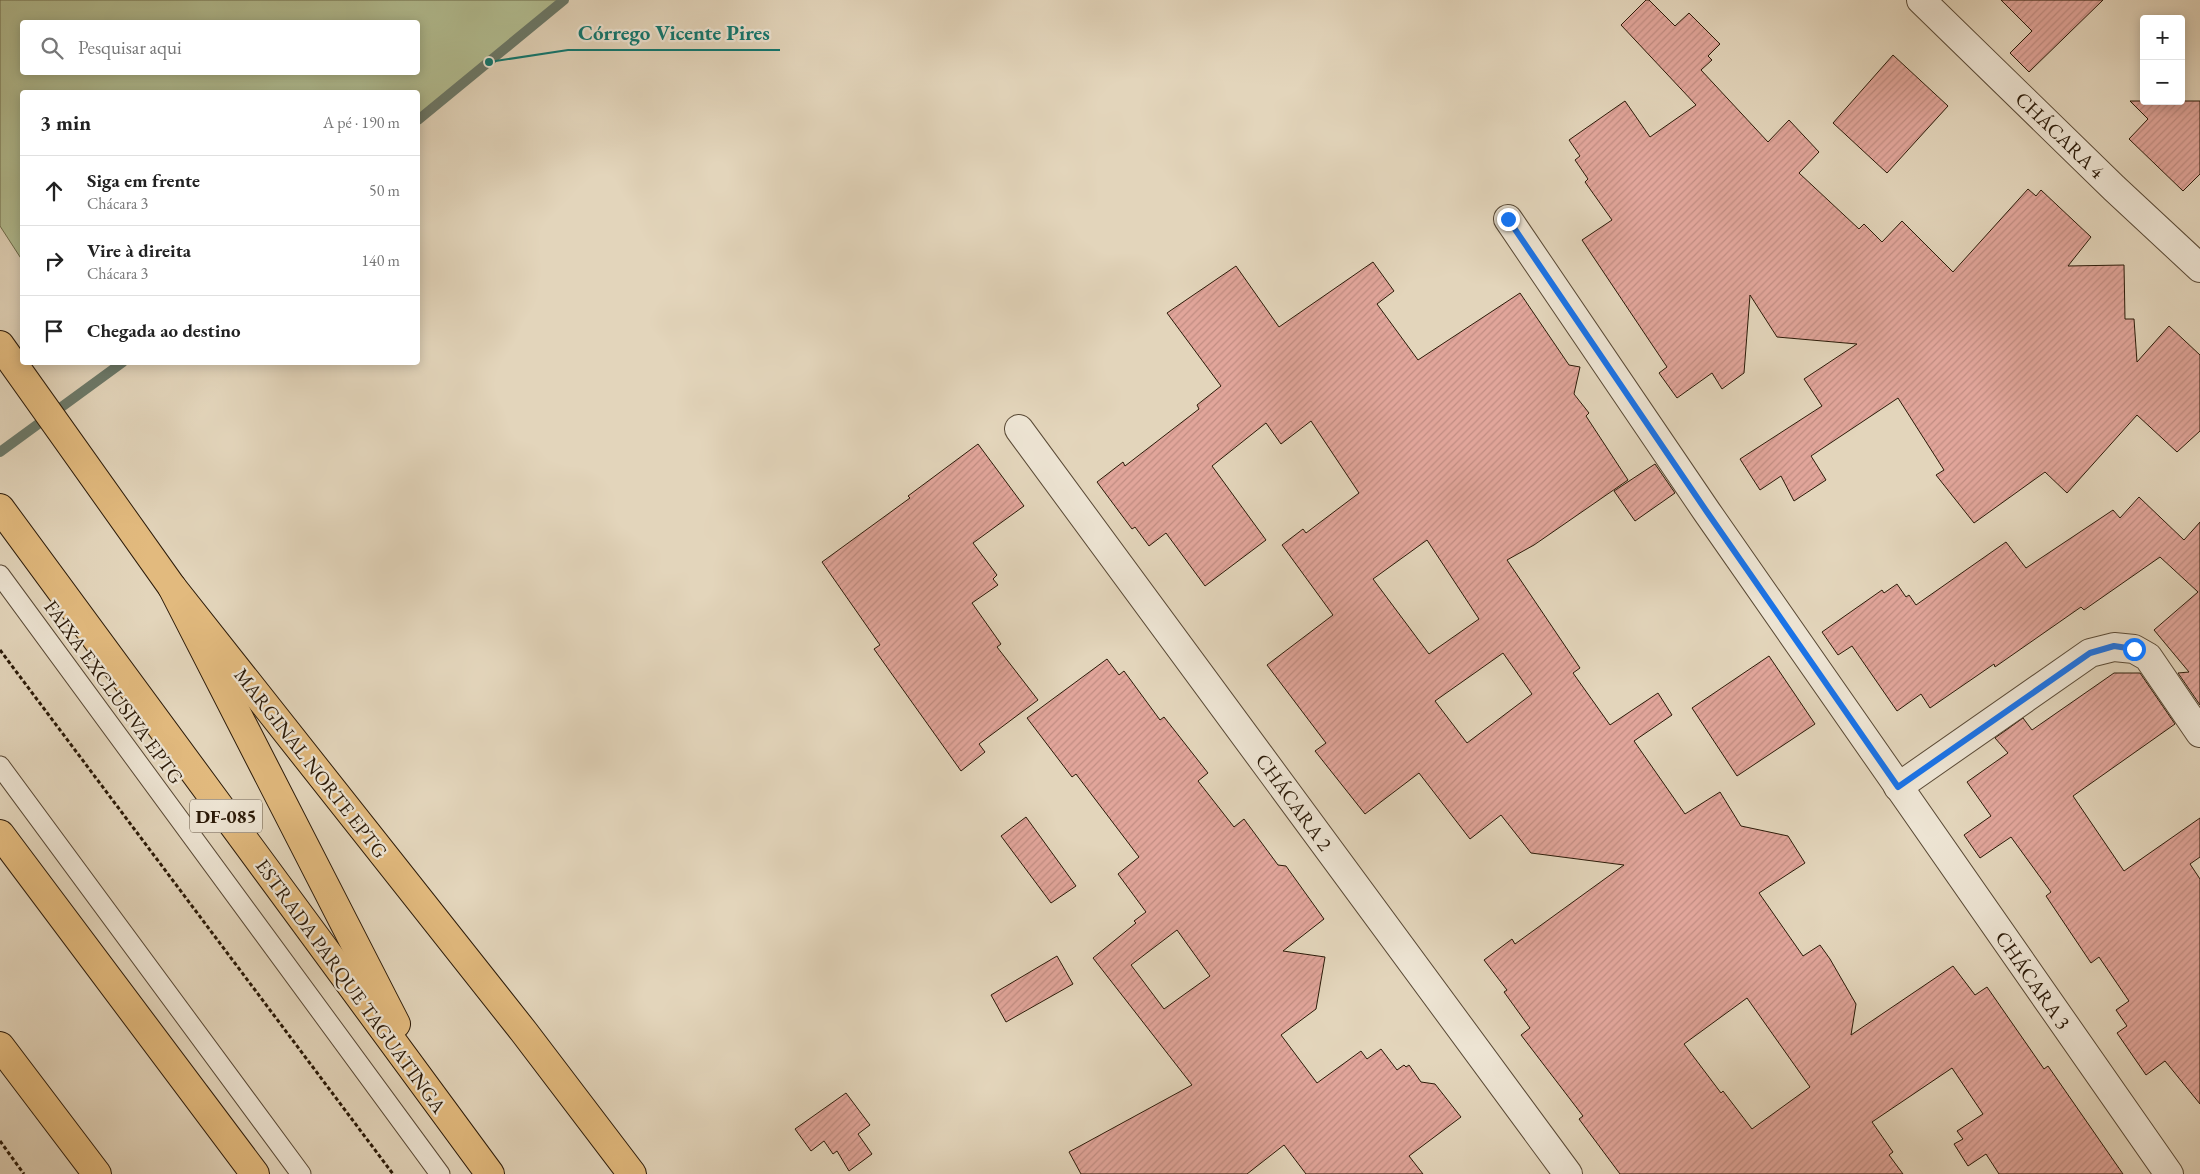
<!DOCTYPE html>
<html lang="pt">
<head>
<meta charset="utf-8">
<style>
	:root { --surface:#fff; --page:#f2f2f2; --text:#222; --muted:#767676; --line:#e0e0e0 }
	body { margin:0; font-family:"EB Garamond",serif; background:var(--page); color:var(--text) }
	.controls { position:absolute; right:15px; top:15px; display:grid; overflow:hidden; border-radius:5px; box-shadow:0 2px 12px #0003 }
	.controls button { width:45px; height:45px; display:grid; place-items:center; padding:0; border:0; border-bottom:1px solid var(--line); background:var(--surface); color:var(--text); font:25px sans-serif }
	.stop { position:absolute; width:15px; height:15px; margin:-11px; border:4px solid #1a73e8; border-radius:50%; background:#fff }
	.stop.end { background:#1a73e8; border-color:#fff; box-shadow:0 1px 5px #0008 }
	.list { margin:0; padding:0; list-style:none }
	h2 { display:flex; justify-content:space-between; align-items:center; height:65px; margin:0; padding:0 20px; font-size:21px }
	h2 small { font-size:16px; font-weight:400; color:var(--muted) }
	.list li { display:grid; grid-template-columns:32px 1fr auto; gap:15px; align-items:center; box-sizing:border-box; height:70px; padding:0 20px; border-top:1px solid var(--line) }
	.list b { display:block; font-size:19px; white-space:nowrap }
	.list p { margin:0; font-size:16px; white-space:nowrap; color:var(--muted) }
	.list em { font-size:16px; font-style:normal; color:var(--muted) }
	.icon { flex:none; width:28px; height:28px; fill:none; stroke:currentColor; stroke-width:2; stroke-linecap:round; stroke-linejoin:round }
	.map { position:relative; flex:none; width:2200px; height:1174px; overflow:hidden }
	.search { position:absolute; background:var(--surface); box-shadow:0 2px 12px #0003; left:20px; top:20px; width:400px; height:55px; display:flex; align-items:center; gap:12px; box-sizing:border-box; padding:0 18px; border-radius:5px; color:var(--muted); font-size:19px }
	.panel { position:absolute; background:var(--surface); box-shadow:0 2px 12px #0003; left:20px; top:90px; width:400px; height:275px; border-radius:5px }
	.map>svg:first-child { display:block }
	.park { fill:#b2bd91; stroke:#6e6c4c; fill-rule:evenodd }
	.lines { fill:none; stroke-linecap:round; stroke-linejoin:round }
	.stream { stroke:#6b7969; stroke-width:10 }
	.building { fill:url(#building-hatch); stroke:#2b1a08; fill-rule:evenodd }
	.service-casing { stroke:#594935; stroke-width:21 }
	.minor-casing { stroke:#594935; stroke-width:30 }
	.primary-casing { stroke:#2b1a08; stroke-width:30 }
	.motorway-casing { stroke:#2b1a08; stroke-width:30 }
	.path { stroke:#2b1a08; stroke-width:3; stroke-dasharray:4 2.5; stroke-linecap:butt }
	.service { stroke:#ede4d3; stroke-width:19 }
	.minor { stroke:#ede4d3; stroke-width:28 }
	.primary { stroke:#e2ba7e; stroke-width:28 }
	.motorway { stroke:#e2ba7e; stroke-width:28 }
	.route { stroke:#1a73e8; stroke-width:6 }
	.labels { text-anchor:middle; stroke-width:4.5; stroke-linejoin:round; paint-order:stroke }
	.shield { fill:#ede4d3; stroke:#655745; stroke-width:1 }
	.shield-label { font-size:19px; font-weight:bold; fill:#2b1a08 }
	.street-label { font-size:20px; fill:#2b1a08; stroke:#ede4d3 }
	.leader { fill:none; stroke:#0f766e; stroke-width:2 }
	.callout-dot { fill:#0f766e; stroke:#ede4d3; stroke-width:2 }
	.callout-label { font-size:21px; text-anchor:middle; font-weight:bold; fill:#0f766e; stroke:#ede4d3; stroke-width:4.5; stroke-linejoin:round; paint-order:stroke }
</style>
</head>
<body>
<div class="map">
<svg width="2200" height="1174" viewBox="0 0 2200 1174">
	<defs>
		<pattern id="building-hatch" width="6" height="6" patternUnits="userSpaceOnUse" patternTransform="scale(1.25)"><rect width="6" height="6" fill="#e1a59a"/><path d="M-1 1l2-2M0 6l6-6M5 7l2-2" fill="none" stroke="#c18d83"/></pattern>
	</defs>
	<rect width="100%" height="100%" fill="#e3d5bb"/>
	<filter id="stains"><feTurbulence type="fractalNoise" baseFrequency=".004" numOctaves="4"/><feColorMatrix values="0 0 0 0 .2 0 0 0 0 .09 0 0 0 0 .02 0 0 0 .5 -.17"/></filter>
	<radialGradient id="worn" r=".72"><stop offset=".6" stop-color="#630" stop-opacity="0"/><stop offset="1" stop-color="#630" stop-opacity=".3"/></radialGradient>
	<path class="park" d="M 0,0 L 564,0 L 418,120 L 418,92 L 22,92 L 22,260 L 0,226 ZM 22,22 L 418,22 L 418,72 L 22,72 Z"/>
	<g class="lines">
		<g class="stream">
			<path d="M 418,120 L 564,0"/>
			<path d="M 0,452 L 123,362"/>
		</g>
	</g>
	<g class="building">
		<path d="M 1646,0 L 1649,0 L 1675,26 L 1689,13 L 1720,44 L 1708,56 L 1712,60 L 1701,70 L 1768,142 L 1789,120 L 1819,152 L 1799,173 L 1859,229 L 1864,224 L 1882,242 L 1902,221 L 1953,272 L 2028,189 L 2036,196 L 2041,190 L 2091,237 L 2068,266 L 2124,265 L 2125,319 L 2134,319 L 2137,362 L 2169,326 L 2200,355 L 2200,431 L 2177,452 L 2137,415 L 2067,493 L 2045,472 L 1974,523 L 1936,475 L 1944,470 L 1898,398 L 1811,456 L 1826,480 L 1794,501 L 1781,476 L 1760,490 L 1740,459 L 1822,406 L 1804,379 L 1857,344 L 1777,337 L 1750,295 L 1744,373 L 1722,389 L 1712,373 L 1677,398 L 1659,373 L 1667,367 L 1582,240 L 1612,220 L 1585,182 L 1588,179 L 1575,160 L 1580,156 L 1569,140 L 1625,101 L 1650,137 L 1696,105 L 1621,25 Z"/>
		<path d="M 2001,0 L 2103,0 L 2029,72 L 2010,53 L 2032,31 Z"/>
		<path d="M 1893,55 L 1948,106 L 1887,173 L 1833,123 Z"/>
		<path d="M 2130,101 L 2200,101 L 2200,174 L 2183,191 L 2129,139 L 2148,119 Z"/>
		<path d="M 1373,262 L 1394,291 L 1377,304 L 1418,360 L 1520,293 L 1569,365 L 1580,367 L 1574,394 L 1589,413 L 1586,416 L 1628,480 L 1534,545 L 1507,560 L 1580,668 L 1573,673 L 1610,725 L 1658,693 L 1672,715 L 1634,741 L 1685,814 L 1720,792 L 1741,826 L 1788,836 L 1805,863 L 1759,893 L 1803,956 L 1820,945 L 1830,959 L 1856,1004 L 1851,1035 L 1953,966 L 1975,995 L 1987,987 L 2044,1069 L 2048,1066 L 2123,1174 L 1999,1174 L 1986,1154 L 1968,1166 L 1954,1144 L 1963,1139 L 1957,1131 L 1983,1114 L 1952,1068 L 1872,1122 L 1893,1152 L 1889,1155 L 1903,1174 L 1620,1174 L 1579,1119 L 1583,1116 L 1521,1035 L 1530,1028 L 1504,992 L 1507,990 L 1484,960 L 1512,939 L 1515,944 L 1624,865 L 1531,853 L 1501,815 L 1470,839 L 1419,773 L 1365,814 L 1315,751 L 1326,743 L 1267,665 L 1333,615 L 1282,545 L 1303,529 L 1306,533 L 1359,493 L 1311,421 L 1281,444 L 1266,423 L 1212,466 L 1266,540 L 1205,586 L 1166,533 L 1149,546 L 1135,527 L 1132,529 L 1097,482 L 1123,462 L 1125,466 L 1199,409 L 1197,405 L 1221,386 L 1167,313 L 1236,266 L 1279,327 ZM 1427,540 L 1479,619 L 1429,654 L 1373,579 ZM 1503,653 L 1532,694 L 1467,743 L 1435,701 ZM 1747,998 L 1810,1087 L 1752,1129 L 1723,1091 L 1721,1093 L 1684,1044 Z"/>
		<path d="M 978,444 L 1024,506 L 973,543 L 997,575 L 993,579 L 998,585 L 972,603 L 1001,644 L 997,647 L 1038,700 L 979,744 L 985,752 L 961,771 L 874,649 L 880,645 L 822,562 L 910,498 L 908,496 Z"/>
		<path d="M 1655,464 L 1675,493 L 1635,521 L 1614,491 Z"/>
		<path d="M 2139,497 L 2184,540 L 2200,522 L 2200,705 L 2178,673 L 2189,672 L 2154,630 L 2198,592 L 2160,557 L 2084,610 L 2081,607 L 1995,667 L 1994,664 L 1930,708 L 1921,694 L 1897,711 L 1852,646 L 1838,655 L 1822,632 L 1882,590 L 1884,593 L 1897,584 L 1906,597 L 1909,595 L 1916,605 L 2006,542 L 2026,568 L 2113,510 L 2120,518 Z"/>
		<path d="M 1769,656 L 1815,724 L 1737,776 L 1692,708 Z"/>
		<path d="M 1107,659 L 1119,675 L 1124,671 L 1160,720 L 1164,717 L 1208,773 L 1198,781 L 1234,827 L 1244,819 L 1278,865 L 1286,866 L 1324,919 L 1283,951 L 1325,957 L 1316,1009 L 1281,1035 L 1317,1083 L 1361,1051 L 1367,1059 L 1381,1049 L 1397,1070 L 1404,1065 L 1406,1067 L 1409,1065 L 1421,1082 L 1435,1084 L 1461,1117 L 1409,1156 L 1423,1174 L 1306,1174 L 1284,1145 L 1247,1174 L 1081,1174 L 1069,1152 L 1192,1085 L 1093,958 L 1136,923 L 1134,921 L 1146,912 L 1118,874 L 1139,857 L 1076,774 L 1072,777 L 1027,718 ZM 1177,930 L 1210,976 L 1164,1009 L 1131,965 Z"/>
		<path d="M 2114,673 L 2140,673 L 2175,724 L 2073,796 L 2124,871 L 2200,818 L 2200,857 L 2190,864 L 2200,879 L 2200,1104 L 2165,1061 L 2146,1075 L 2117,1033 L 2127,1026 L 2116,1010 L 2129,1001 L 2099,957 L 2091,963 L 2046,896 L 2051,892 L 2011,837 L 1980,858 L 1964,835 L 1991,816 L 1967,782 L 2008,753 L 1995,738 L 2023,718 L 2032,730 Z"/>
		<path d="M 1026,817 L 1076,886 L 1051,903 L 1001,836 Z"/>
		<path d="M 1057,956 L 1073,984 L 1006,1022 L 991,995 Z"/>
		<path d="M 846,1093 L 870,1125 L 858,1134 L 872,1154 L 849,1171 L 837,1151 L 833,1154 L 824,1141 L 811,1151 L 795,1129 Z"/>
	</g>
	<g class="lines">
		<defs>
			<g id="service">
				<path d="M 0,575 L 440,1174"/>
				<path d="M 0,766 L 301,1174"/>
			</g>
			<g id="minor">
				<path d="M 1921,0 L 2114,188 L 2200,268"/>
				<path d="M 1508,219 L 1707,512 L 2169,1174"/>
				<path d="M 1019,429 L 1568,1174"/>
				<path d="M 1898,787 L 2090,653 L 2114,647 L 2134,649 L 2148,657 L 2200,733"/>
			</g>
			<g id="primary">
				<path d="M 0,345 L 172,587 L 524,1032 L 632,1174"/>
				<path d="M 0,1046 L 97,1174"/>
			</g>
			<g id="motorway">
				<path d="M 0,508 L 490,1174"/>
				<path d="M 172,587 L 396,1024"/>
				<path d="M 0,834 L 255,1174"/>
			</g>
		</defs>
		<use href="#service" class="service-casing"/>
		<use href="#minor" class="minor-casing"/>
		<use href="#primary" class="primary-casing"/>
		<use href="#motorway" class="motorway-casing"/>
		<g class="path">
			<path d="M 0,650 L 393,1174"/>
			<path d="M 0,1141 L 24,1174"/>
		</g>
		<use href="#service" class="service"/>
		<use href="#minor" class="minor"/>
		<use href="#primary" class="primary"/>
		<use href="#motorway" class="motorway"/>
	</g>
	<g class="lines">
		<path class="route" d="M 1508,219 L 1707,512 L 1898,787 L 2090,653 L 2114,646 L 2134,649"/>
	</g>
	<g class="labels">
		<rect class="shield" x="190" y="799.5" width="72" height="33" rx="4"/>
		<g class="shield-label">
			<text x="226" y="823">DF-085</text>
		</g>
		<g class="street-label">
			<text transform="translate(2060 135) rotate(44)" y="7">CHÁCARA 4</text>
			<text transform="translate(114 692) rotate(54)" y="7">FAIXA EXCLUSIVA EPTG</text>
			<text transform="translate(311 763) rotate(52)" y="7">MARGINAL NORTE EPTG</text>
			<text transform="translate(1294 802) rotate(54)" y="7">CHÁCARA 2</text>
			<text transform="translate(2033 980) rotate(55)" y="7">CHÁCARA 3</text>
			<text transform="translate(351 986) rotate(54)" y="7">ESTRADA PARQUE TAGUATINGA</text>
		</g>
	</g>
	<path class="leader" d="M489 62L568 50H780"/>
	<circle class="callout-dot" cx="489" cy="62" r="5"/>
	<g class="callout-label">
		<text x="674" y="40">Córrego Vicente Pires</text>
	</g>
	<rect width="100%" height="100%" filter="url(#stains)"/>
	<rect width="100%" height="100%" fill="url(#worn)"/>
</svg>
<div class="controls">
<button>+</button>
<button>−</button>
</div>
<div class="stop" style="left:2134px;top:649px"></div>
<div class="stop end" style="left:1508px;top:219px"></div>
<div class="search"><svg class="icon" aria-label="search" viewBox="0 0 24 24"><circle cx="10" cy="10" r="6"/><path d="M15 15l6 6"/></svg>Pesquisar aqui</div>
<section class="panel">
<h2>3 min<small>A pé · 190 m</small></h2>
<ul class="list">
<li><svg class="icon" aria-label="ahead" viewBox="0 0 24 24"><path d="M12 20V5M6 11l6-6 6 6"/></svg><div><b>Siga em frente</b><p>Chácara 3</p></div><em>50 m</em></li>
<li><svg class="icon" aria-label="right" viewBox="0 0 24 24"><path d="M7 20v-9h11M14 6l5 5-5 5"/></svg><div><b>Vire à direita</b><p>Chácara 3</p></div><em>140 m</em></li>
<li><svg class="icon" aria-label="arrive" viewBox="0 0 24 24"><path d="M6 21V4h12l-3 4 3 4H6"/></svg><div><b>Chegada ao destino</b></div></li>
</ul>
</section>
</div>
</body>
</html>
